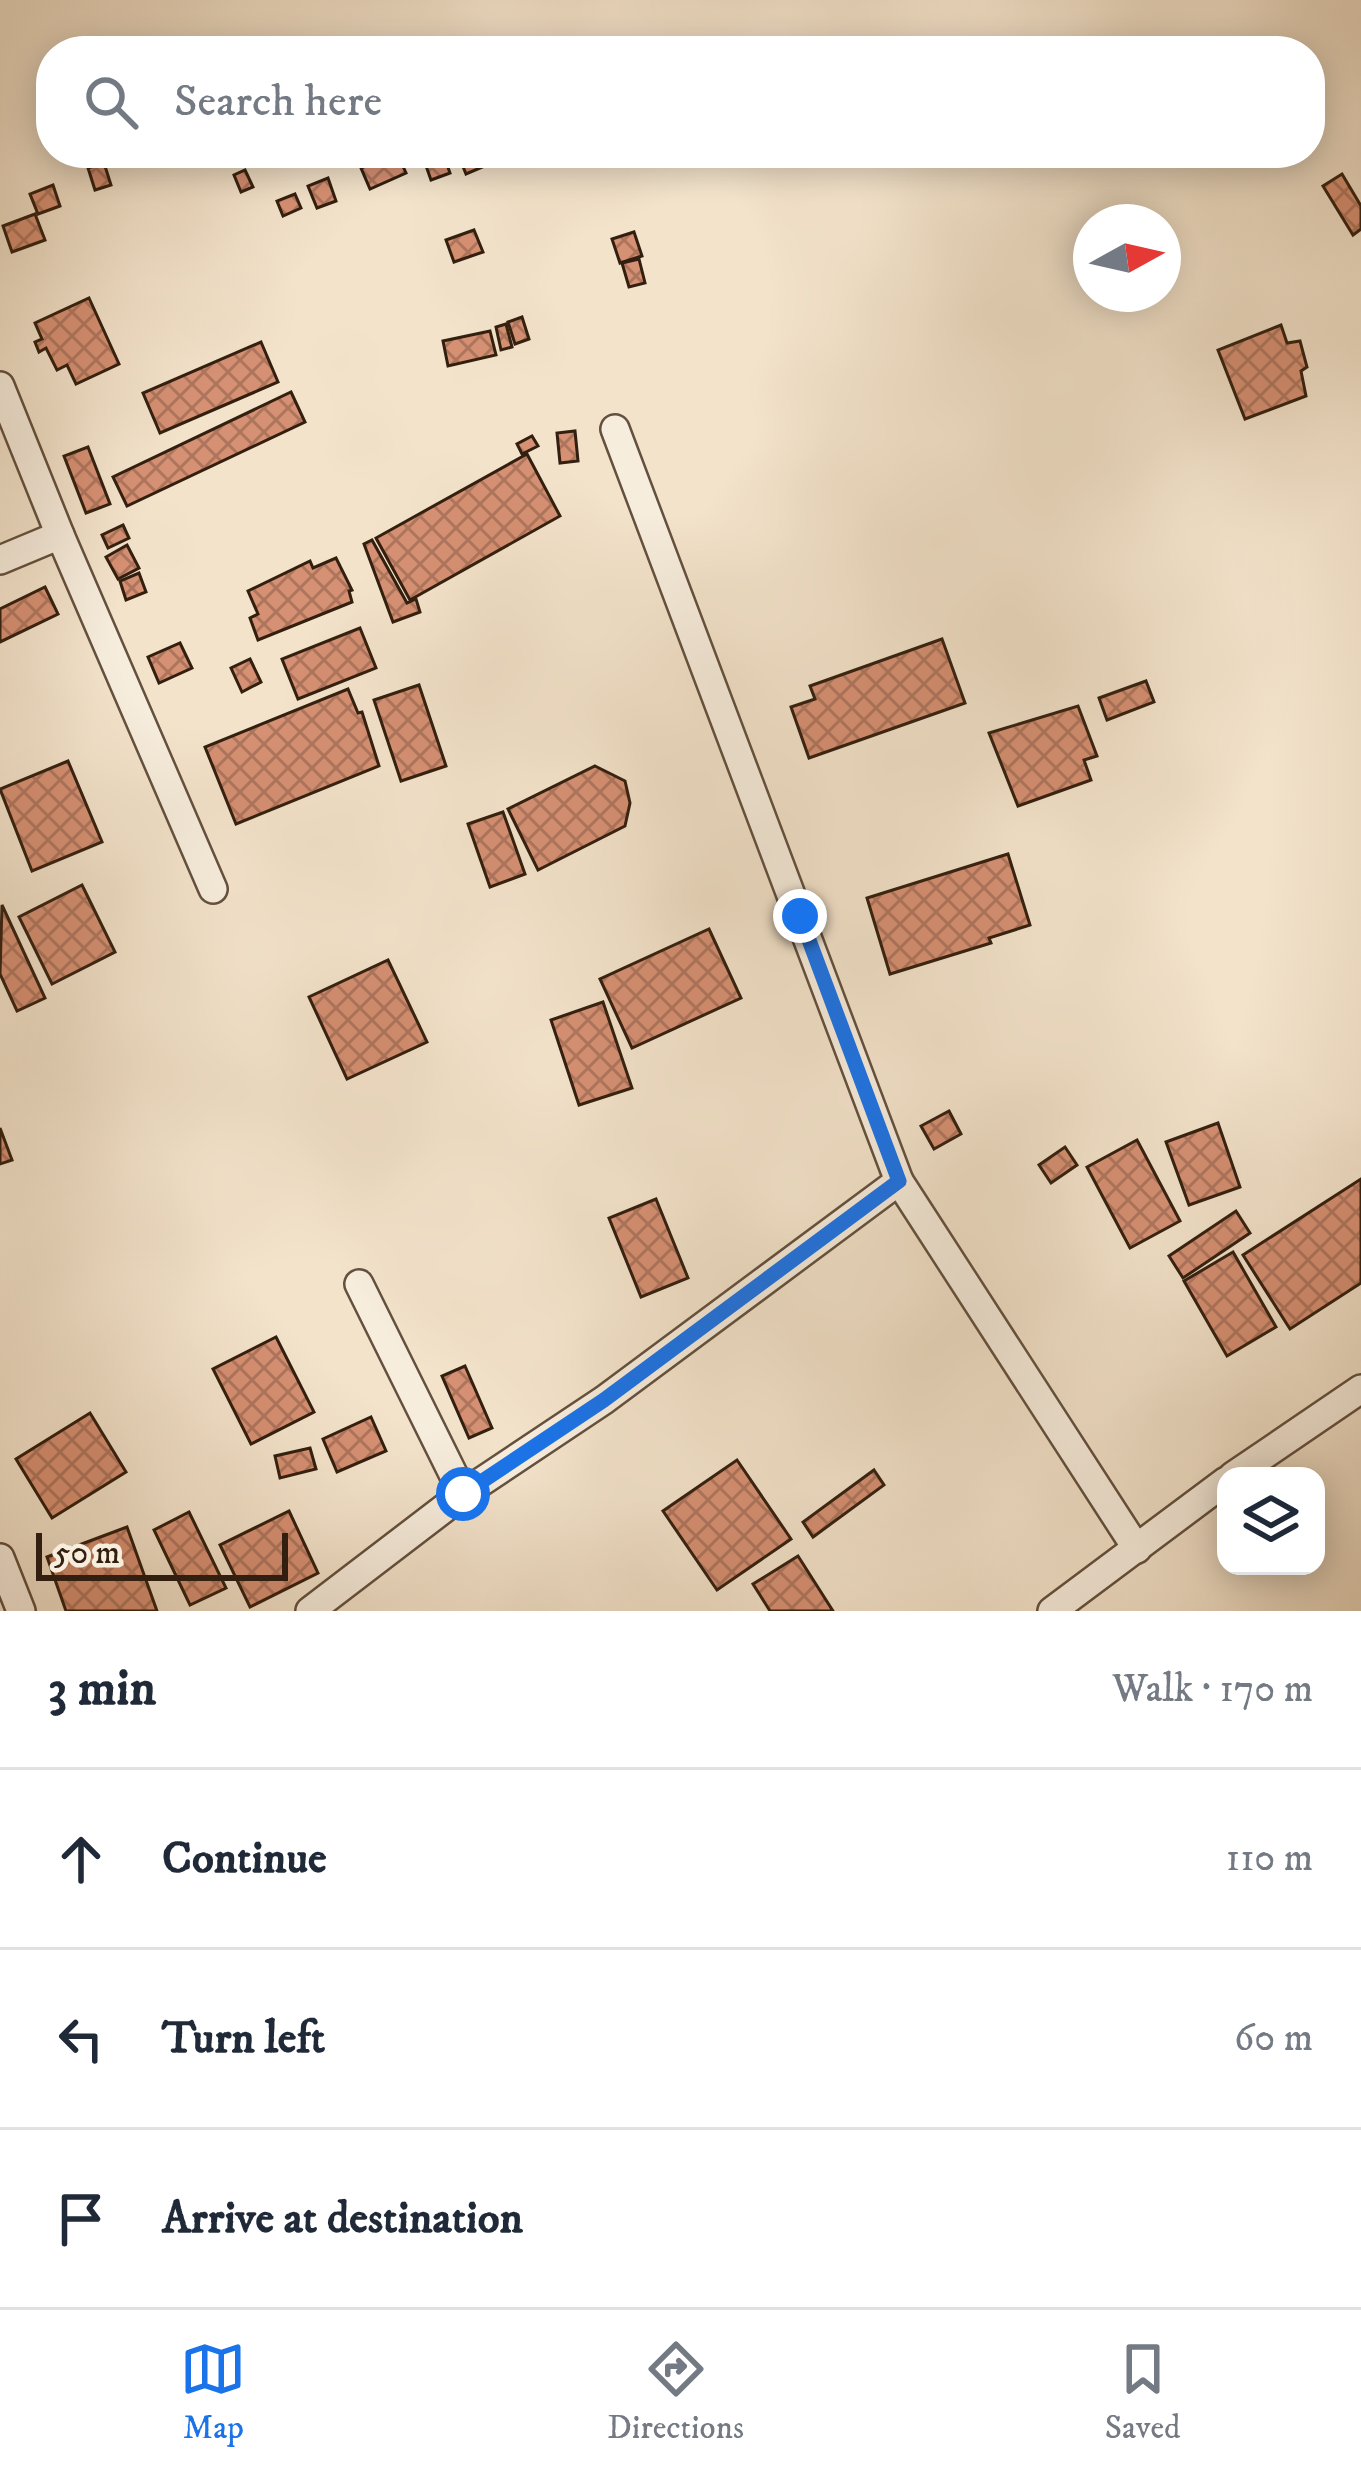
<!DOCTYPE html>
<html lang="en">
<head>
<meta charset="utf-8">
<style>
	:root { --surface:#fff; --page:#f2f2f3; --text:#1f2937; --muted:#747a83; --line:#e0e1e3; --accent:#1a73e8 }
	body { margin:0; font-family:"IM FELL DW Pica",serif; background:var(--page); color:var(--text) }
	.controls { position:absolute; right:36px; bottom:36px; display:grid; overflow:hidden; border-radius:24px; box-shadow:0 6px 30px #0003 }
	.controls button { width:108px; height:108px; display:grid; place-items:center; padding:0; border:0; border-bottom:3px solid var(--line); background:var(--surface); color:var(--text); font:60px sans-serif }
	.compass { position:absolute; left:1073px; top:204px; width:108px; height:108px; border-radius:50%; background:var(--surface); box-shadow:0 6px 30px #0003; rotate:82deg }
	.scale { position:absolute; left:36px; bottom:30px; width:252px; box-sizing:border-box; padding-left:12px; border:6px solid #331f0f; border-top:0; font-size:33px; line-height:42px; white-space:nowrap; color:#331f0f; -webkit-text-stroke:9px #f7eddd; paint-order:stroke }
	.stop { position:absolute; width:36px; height:36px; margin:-27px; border:9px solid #1a73e8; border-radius:50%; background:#fff }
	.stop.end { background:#1a73e8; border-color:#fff; box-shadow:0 3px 12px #0008 }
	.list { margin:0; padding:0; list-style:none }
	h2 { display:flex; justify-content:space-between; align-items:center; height:156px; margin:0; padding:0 48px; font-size:51px }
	h2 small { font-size:39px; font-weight:400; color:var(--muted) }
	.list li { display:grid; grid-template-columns:78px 1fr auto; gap:36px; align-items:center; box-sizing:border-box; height:180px; padding:0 48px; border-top:3px solid var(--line) }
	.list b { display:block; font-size:45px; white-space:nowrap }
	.list em { font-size:39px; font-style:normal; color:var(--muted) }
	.icon { flex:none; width:66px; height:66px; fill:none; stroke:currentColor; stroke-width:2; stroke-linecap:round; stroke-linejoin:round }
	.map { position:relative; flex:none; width:1361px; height:1611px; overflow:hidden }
	.search { position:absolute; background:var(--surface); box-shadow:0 6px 30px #0003; left:36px; right:36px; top:36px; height:132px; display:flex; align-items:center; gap:30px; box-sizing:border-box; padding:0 42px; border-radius:48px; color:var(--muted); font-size:45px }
	.sheet { height:696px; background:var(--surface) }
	nav { display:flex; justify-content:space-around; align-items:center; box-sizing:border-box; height:168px; border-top:3px solid var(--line); background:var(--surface); font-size:33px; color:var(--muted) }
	nav a { display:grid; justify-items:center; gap:6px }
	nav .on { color:var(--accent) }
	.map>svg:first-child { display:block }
	.building { fill:url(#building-cross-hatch); stroke:#331f0f; stroke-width:3 }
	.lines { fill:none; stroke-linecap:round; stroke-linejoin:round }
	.minor-casing { stroke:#63503e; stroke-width:32 }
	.minor { stroke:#f7eddd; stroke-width:27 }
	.route { stroke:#1a73e8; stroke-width:15 }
</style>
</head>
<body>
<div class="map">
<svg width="1361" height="1611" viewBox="0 0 1361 1611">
	<defs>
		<pattern id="building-cross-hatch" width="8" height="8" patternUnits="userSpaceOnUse" patternTransform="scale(3)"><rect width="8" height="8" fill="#d69073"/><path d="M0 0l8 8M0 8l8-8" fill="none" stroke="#ae755d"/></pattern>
	</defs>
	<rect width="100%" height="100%" fill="#f3e3cb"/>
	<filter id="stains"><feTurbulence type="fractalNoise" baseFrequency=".00167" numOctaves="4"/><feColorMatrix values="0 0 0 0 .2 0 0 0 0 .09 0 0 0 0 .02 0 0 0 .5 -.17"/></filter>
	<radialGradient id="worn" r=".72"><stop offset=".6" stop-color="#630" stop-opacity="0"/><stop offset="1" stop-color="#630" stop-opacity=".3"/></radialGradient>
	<g class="building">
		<path d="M 397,153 L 406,173 L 370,189 L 361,168 Z"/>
		<path d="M 488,153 L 492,163 L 466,174 L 458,154 Z"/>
		<path d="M 444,156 L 450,173 L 431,180 L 425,163 Z"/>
		<path d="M 104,163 L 111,185 L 95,190 L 88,168 Z"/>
		<path d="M 245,170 L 253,187 L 241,192 L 234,175 Z"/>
		<path d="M 1342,174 L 1361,206 L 1361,229 L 1353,235 L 1323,186 Z"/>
		<path d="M 328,178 L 336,201 L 317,208 L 308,186 Z"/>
		<path d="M 53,185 L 60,206 L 38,214 L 30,194 Z"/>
		<path d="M 295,194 L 301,208 L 283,216 L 277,201 Z"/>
		<path d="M 35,214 L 45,240 L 12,252 L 3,226 Z"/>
		<path d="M 474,230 L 483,252 L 454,262 L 446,240 Z"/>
		<path d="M 634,232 L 642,256 L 620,263 L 612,239 Z"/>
		<path d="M 639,259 L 645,283 L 629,287 L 622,263 Z"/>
		<path d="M 89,298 L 119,364 L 76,384 L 67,365 L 57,370 L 46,348 L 39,352 L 35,342 L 42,339 L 35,323 Z"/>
		<path d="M 522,317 L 529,339 L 515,344 L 508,322 Z"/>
		<path d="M 506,324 L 512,347 L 501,350 L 496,327 Z"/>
		<path d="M 1281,325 L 1287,343 L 1300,341 L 1307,367 L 1301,371 L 1306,396 L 1245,419 L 1218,350 Z"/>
		<path d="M 490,331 L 496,355 L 448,366 L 443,341 Z"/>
		<path d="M 261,342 L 278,382 L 160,433 L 143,393 Z"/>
		<path d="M 291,392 L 305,422 L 127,506 L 113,477 Z"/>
		<path d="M 575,431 L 578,461 L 560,463 L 557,433 Z"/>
		<path d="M 532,436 L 538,446 L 522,454 L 517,444 Z"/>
		<path d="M 88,447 L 110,504 L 86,513 L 64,456 Z"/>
		<path d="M 527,454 L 560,516 L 410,600 L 376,538 Z"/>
		<path d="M 123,525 L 129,538 L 108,548 L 102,535 Z"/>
		<path d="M 372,540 L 407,603 L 416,599 L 420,612 L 393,622 L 364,544 Z"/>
		<path d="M 127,545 L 139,568 L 118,579 L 106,557 Z"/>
		<path d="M 336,558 L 352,590 L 349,591 L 352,602 L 258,640 L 250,618 L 258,614 L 248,591 L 310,561 L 313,568 Z"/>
		<path d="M 139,573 L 146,592 L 126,600 L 120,581 Z"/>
		<path d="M 45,587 L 58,614 L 0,642 L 0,609 Z"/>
		<path d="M 360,628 L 376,668 L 298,699 L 282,659 Z"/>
		<path d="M 942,639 L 965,703 L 809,758 L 791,707 L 815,699 L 810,686 Z"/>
		<path d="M 180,643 L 192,668 L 159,683 L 148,657 Z"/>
		<path d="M 250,659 L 261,682 L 242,692 L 231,668 Z"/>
		<path d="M 1146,681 L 1154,702 L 1107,720 L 1099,698 Z"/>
		<path d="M 419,685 L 446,766 L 401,781 L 374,700 Z"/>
		<path d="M 348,689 L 358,713 L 362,712 L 379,766 L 236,824 L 205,747 Z"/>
		<path d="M 1078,706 L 1097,756 L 1084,760 L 1091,780 L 1018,806 L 989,733 Z"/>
		<path d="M 68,761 L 102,842 L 32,871 L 0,789 Z"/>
		<path d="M 595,766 L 625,781 L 630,803 L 625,826 L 538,870 L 508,809 Z"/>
		<path d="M 503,812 L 525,874 L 490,887 L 468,824 Z"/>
		<path d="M 1008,854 L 1030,925 L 989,938 L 991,943 L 890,974 L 867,898 Z"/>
		<path d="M 82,885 L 115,952 L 52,984 L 19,917 Z"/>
		<path d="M 2,905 L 45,998 L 17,1011 L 0,974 Z"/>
		<path d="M 709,929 L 741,998 L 632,1048 L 600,979 Z"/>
		<path d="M 388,960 L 427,1042 L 347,1079 L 309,997 Z"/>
		<path d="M 603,1002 L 632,1088 L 579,1105 L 551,1020 Z"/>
		<path d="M 949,1111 L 961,1134 L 934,1149 L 921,1126 Z"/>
		<path d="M 1218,1123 L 1240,1187 L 1189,1205 L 1166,1142 Z"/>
		<path d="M 0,1128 L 12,1160 L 0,1164 Z"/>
		<path d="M 1137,1140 L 1180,1221 L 1130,1248 L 1087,1167 Z"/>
		<path d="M 1065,1147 L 1077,1165 L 1051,1183 L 1039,1165 Z"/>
		<path d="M 1361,1179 L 1361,1283 L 1290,1329 L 1243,1255 Z"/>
		<path d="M 656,1199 L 688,1278 L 641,1297 L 609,1218 Z"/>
		<path d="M 1236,1211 L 1250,1233 L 1183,1278 L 1169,1256 Z"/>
		<path d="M 1233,1252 L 1276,1327 L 1227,1356 L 1184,1281 Z"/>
		<path d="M 276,1337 L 314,1412 L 251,1444 L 213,1369 Z"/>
		<path d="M 465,1366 L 492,1428 L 469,1438 L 442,1376 Z"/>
		<path d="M 90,1413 L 126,1472 L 52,1518 L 16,1459 Z"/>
		<path d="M 371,1417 L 386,1451 L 337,1472 L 323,1439 Z"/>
		<path d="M 310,1448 L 316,1469 L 280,1478 L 275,1456 Z"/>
		<path d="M 737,1460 L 791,1539 L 717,1590 L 663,1511 Z"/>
		<path d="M 874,1470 L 884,1485 L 813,1537 L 803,1522 Z"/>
		<path d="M 289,1511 L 318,1573 L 250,1607 L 220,1545 Z"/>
		<path d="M 189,1512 L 226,1588 L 190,1605 L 154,1530 Z"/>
		<path d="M 127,1527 L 157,1611 L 66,1611 L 47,1557 Z"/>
		<path d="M 798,1556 L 833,1611 L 770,1611 L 753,1584 Z"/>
	</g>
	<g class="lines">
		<defs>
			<g id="minor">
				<path d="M 0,386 L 60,535"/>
				<path d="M 0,560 L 60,535 L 213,889"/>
				<path d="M 899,1181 L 1137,1549"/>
				<path d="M 359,1284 L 463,1494"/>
				<path d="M 1233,1476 L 1361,1389"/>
				<path d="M 0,1558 L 21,1611"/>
				<path d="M 310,1611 L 463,1494 L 604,1400 L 899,1181 L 615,429"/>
				<path d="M 1052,1611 L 1226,1481"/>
			</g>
		</defs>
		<use href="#minor" class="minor-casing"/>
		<use href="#minor" class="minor"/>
	</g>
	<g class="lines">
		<path class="route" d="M 463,1494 L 604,1400 L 899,1181 L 800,916"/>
	</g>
	<rect width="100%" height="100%" filter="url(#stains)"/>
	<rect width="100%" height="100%" fill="url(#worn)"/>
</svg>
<div class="controls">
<button><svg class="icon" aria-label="layers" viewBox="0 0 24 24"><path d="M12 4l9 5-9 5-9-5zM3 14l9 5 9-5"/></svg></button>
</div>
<svg class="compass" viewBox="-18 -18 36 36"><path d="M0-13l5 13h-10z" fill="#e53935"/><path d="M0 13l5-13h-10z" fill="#747a83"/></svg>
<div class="scale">50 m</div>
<div class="stop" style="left:463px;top:1494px"></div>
<div class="stop end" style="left:800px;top:916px"></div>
<div class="search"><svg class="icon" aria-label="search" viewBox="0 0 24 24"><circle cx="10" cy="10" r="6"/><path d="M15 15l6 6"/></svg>Search here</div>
</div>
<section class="sheet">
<h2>3 min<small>Walk · 170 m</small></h2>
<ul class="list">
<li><svg class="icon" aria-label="ahead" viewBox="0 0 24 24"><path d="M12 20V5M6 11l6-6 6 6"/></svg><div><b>Continue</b></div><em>110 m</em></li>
<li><svg class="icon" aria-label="left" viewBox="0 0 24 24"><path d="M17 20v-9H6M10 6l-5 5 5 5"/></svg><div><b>Turn left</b></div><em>60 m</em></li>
<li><svg class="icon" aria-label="arrive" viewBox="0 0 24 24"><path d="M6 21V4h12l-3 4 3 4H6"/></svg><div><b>Arrive at destination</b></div></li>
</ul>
</section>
<nav>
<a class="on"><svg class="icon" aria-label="map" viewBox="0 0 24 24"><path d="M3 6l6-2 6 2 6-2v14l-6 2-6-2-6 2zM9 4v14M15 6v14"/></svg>Map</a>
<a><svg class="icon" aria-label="directions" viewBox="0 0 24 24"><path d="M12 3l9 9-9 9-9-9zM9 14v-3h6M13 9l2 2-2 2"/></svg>Directions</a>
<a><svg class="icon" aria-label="saved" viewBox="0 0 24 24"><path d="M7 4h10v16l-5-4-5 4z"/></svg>Saved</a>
</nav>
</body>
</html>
